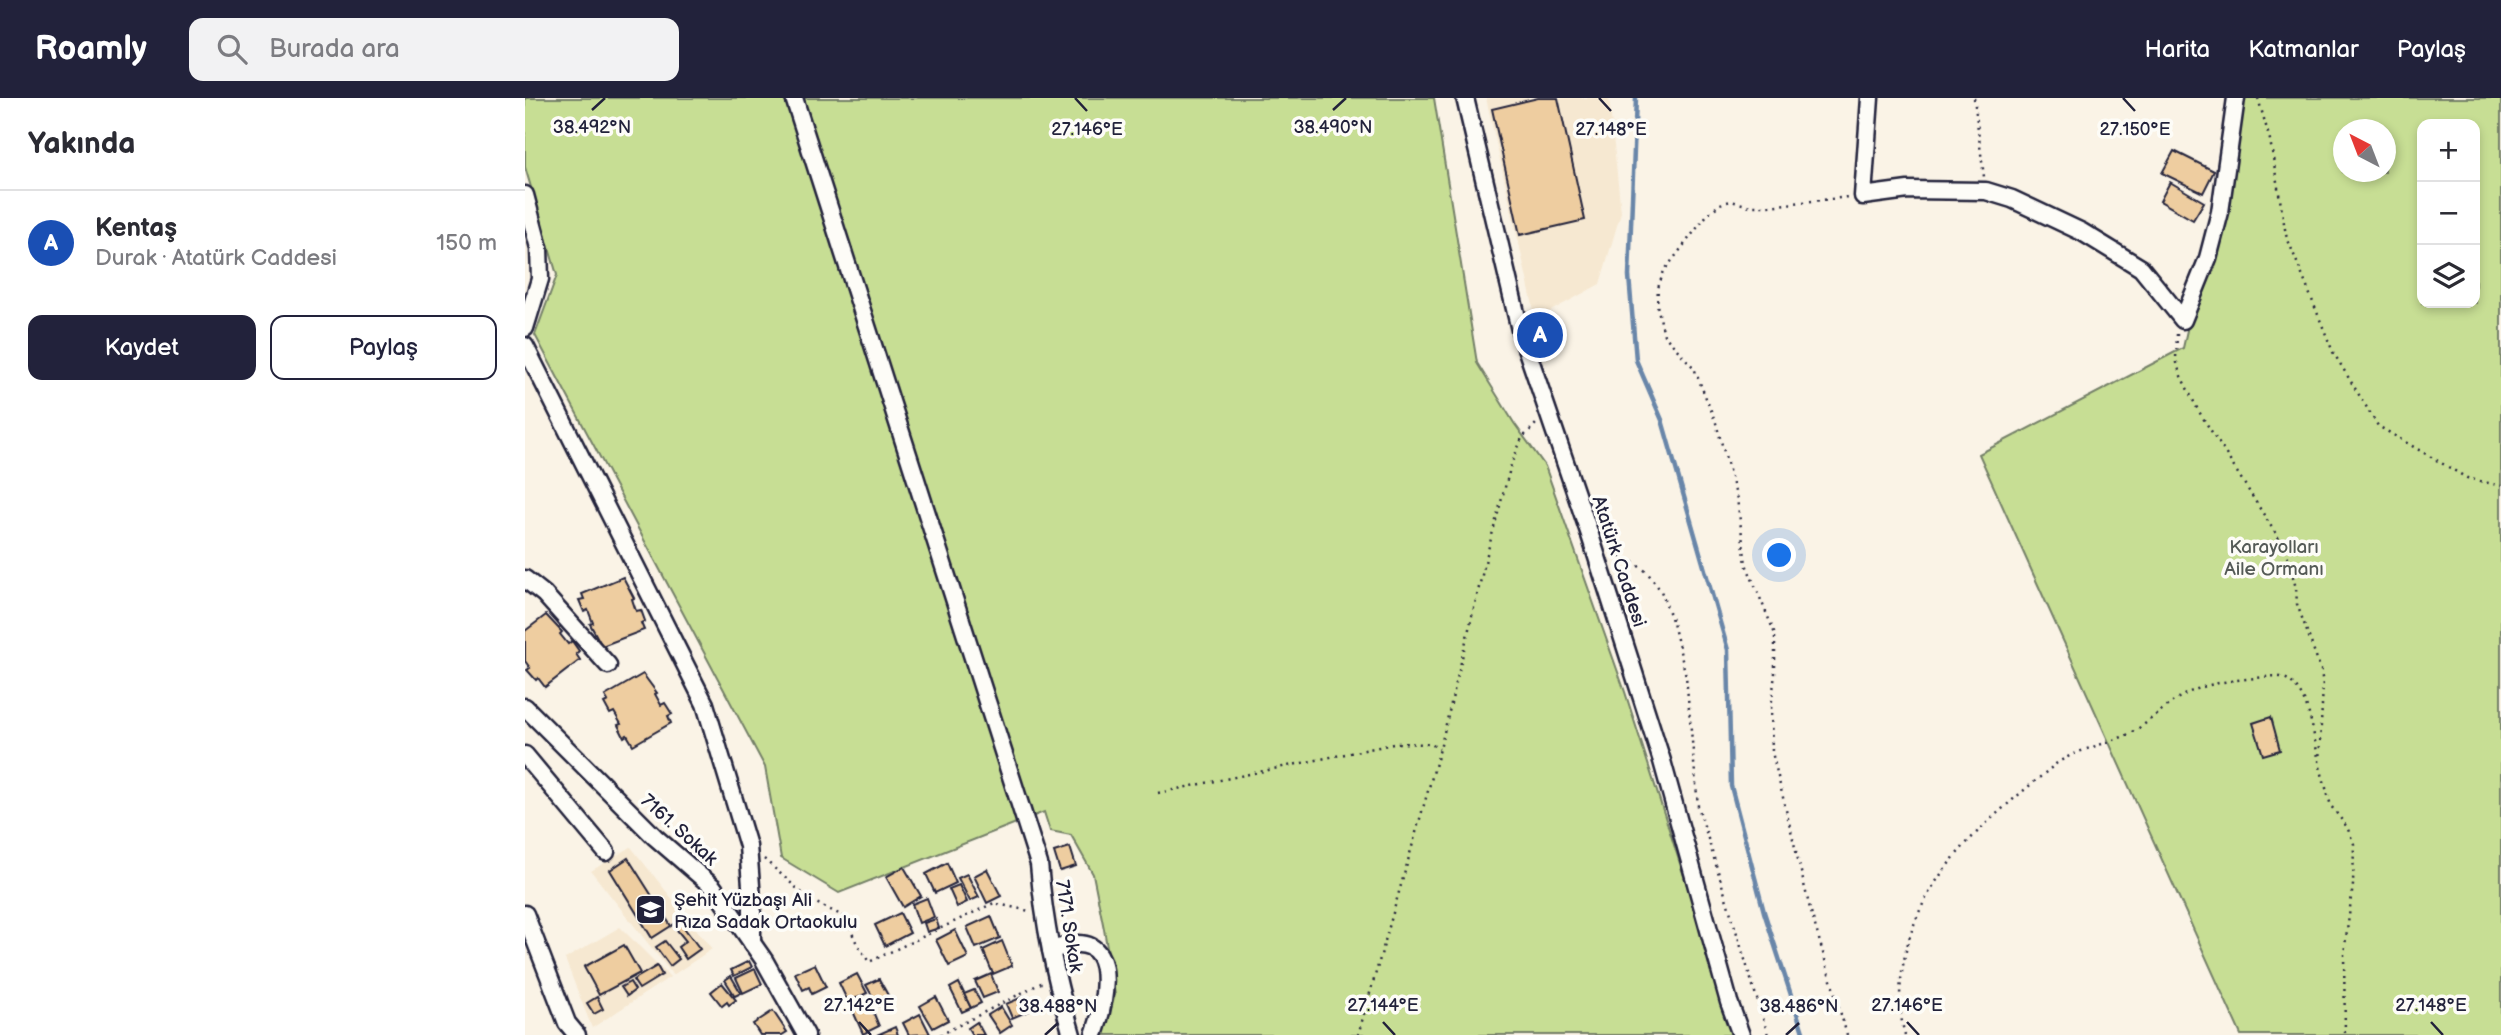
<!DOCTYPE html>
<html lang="tr">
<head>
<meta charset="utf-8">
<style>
	:root { --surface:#fff; --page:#f2f2f3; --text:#2b2b33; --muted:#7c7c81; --line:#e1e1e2; --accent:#22223b }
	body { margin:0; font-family:"Balsamiq Sans",sans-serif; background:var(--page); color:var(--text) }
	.controls { position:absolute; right:21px; top:21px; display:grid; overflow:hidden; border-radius:14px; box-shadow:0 4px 10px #0003 }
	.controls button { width:63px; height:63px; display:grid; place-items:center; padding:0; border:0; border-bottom:2px solid var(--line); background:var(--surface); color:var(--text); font:35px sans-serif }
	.compass { position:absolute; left:1808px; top:21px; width:63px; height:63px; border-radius:50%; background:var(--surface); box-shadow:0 4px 10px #0003; rotate:318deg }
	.you { position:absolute; left:1255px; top:458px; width:24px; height:24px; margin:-18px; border:5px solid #fff; border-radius:50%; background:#1a73e8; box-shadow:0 0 0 10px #1a73e833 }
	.badge { display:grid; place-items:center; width:46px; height:46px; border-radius:50%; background:var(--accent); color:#fff; font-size:23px; font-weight:700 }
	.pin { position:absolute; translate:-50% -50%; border:4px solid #fff; box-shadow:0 2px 7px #0006 }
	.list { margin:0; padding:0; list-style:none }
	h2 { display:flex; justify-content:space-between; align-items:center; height:91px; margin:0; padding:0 28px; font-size:30px }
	h2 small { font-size:23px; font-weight:400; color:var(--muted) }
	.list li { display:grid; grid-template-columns:46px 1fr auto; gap:21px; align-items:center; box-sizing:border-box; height:105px; padding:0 28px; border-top:2px solid var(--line) }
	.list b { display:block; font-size:26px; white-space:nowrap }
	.list p { margin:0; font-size:23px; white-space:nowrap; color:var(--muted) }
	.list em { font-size:23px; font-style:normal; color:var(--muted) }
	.actions { display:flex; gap:14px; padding:21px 28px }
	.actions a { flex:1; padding:16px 0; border:2px solid var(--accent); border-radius:14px; text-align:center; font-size:24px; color:var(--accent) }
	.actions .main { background:var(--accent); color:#fff }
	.icon { flex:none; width:38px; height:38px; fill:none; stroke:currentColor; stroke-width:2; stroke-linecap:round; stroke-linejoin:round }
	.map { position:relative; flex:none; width:1976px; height:937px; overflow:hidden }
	header { display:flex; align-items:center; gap:42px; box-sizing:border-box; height:98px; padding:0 35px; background:var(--accent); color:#fff }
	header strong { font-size:33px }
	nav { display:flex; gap:38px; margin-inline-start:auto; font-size:24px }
	.search { width:490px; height:63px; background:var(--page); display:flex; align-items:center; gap:18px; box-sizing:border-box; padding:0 24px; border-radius:14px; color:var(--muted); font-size:26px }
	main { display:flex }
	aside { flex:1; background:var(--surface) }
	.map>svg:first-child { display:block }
	.built { fill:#f6e8d1 }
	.green { fill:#c7de94; stroke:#748068; stroke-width:2; fill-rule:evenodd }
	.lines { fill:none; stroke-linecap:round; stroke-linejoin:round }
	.stream { stroke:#6986a9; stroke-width:4.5 }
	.building { fill:#eecda0; stroke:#22223b; stroke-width:2 }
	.minor-casing { stroke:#22223b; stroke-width:21 }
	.path { stroke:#22223b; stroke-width:2.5; stroke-dasharray:2 5; stroke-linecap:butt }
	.minor { stroke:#fdfcf7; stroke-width:16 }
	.ticks { fill:none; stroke:#22223b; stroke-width:2.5 }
	.labels { text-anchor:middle; stroke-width:7; stroke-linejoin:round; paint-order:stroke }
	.park-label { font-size:19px; fill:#545a56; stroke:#fdfcf7 }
	.street-label { font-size:19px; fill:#22223b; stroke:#fdfcf7 }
	.poi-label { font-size:19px; fill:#22223b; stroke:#fdfcf7; text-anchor:start }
	.ticks-label { font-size:18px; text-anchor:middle; fill:#22223b; stroke:#fdfcf7; stroke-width:7; stroke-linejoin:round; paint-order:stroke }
</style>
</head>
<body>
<header>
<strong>Roamly</strong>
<div class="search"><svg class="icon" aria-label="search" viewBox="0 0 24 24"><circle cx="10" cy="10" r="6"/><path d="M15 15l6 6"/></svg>Burada ara</div>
<nav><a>Harita</a><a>Katmanlar</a><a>Paylaş</a></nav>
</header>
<main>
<aside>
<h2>Yakında<small></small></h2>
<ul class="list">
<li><span class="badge" style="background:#1a4fb4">A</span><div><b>Kentaş</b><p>Durak · Atatürk Caddesi</p></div><em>150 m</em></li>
</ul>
<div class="actions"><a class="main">Kaydet</a><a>Paylaş</a></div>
</aside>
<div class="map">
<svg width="1976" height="937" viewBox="0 0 1976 937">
	<rect width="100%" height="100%" fill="#faf3e6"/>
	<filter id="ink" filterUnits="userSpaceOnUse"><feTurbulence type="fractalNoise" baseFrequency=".0143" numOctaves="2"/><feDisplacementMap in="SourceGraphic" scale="14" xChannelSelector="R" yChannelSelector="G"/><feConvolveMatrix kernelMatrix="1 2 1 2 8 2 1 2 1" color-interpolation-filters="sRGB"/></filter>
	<g filter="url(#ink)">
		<g class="built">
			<path d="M 961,0 L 1084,0 L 1096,114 L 1075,186 L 1011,221 Z"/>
			<path d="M 106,749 L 187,851 L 148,877 L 66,773 Z"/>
			<path d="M 95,829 L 145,879 L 67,930 L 40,861 Z"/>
		</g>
		<g class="green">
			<path d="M 0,0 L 909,0 L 952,265 L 989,325 L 1020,368 L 1100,594 L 1210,937 L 578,937 L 590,897 L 579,831 L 568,776 L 546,737 L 525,733 L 519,714 L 314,795 L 256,760 L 240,669 L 10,237 L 32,177 L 0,69 Z"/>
			<path d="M 1714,0 L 1976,0 L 1976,937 L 1716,937 L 1454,356 L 1658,250 ZM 1897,26 L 1950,26 L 1950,205 L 1897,205 ZM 1818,32 L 1860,32 L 1860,74 L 1818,74 Z"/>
		</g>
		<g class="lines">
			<path class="stream" d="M 1111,0 L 1104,178 L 1111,262 L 1137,322 L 1203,552 L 1206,688 L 1239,814 L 1279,937"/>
		</g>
		<g class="building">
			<path d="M 1013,0 L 1033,0 L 1060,122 L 995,137 L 967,11 Z"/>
			<path d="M 1649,53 L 1689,73 L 1678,95 L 1637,75 Z"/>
			<path d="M 1645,84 L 1679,104 L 1668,122 L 1635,103 Z"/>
			<path d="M 98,479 L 109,500 L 107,501 L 111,513 L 116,512 L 120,523 L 116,525 L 119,532 L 77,548 L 65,526 L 68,525 L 63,512 L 59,514 L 54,502 L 59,501 L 57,496 Z"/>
			<path d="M 21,517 L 37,534 L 35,536 L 43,546 L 47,543 L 54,553 L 51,556 L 55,562 L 20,589 L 13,580 L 11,582 L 2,572 L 5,570 L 0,563 L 0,533 Z"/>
			<path d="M 118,576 L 132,595 L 130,596 L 136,607 L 140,605 L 147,616 L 143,618 L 146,625 L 108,647 L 102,637 L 99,639 L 93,627 L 96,626 L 89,614 L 85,616 L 79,605 L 83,603 L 80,598 Z"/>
			<path d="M 1746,619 L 1755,652 L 1738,657 L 1728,625 Z"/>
			<path d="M 545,749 L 551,768 L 535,773 L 529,754 Z"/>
			<path d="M 103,760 L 146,828 L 127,840 L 85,772 Z"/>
			<path d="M 422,765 L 431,785 L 410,795 L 401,776 Z"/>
			<path d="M 379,769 L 396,798 L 378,809 L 361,779 Z"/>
			<path d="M 462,771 L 476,798 L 462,805 L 449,778 Z"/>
			<path d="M 442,776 L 454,799 L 445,803 L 433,780 Z"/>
			<path d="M 434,787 L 442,804 L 432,809 L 424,791 Z"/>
			<path d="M 402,800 L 409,819 L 394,825 L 387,806 Z"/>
			<path d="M 375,815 L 385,835 L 360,848 L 350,827 Z"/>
			<path d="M 466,818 L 475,840 L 451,850 L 442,829 Z"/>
			<path d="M 411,821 L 414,830 L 402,834 L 399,825 Z"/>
			<path d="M 154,823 L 175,851 L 161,861 L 153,849 L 161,843 L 148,827 Z"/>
			<path d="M 430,832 L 443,859 L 424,868 L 411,842 Z"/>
			<path d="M 140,843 L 154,861 L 145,868 L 131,849 Z"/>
			<path d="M 477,843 L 487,868 L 468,876 L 458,852 Z"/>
			<path d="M 99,847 L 115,875 L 74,897 L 59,869 Z"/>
			<path d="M 224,863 L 227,869 L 209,878 L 206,872 Z"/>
			<path d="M 290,866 L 301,889 L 287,896 L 284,889 L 278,892 L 270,875 Z"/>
			<path d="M 132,868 L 137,877 L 114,891 L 108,882 Z"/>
			<path d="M 230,871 L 237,886 L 218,895 L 211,880 Z"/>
			<path d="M 332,876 L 342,895 L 323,904 L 314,885 Z"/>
			<path d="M 466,876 L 473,894 L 458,900 L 450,883 Z"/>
			<path d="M 206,878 L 216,895 L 210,898 L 200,882 Z"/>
			<path d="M 354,881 L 365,901 L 353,908 L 341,887 Z"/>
			<path d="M 105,884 L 110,892 L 102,898 L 96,889 Z"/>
			<path d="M 197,885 L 211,902 L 204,907 L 202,904 L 197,908 L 186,894 Z"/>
			<path d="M 434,885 L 446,910 L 437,914 L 425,890 Z"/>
			<path d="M 449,892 L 456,905 L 446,910 L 439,896 Z"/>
			<path d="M 500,898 L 506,912 L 487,920 L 481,906 Z"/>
			<path d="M 72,899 L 78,911 L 69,916 L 62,905 Z"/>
			<path d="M 411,899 L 423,922 L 408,930 L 395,908 Z"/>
			<path d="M 344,904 L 354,928 L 338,936 L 327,911 Z"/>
			<path d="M 476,909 L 487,927 L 475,935 L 463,917 Z"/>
			<path d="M 248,913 L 262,934 L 257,937 L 235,937 L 228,926 Z"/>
			<path d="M 395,916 L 405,936 L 384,937 L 378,925 Z"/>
			<path d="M 452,924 L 459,937 L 447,937 L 443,930 Z"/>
			<path d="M 370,929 L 373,937 L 352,937 Z"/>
		</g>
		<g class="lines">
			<defs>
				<g id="minor">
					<path d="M 269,0 L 514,766 C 519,827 530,878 547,937"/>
					<path d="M 940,0 L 995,232 L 1064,434 L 1137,663 L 1204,904 L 1216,937"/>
					<path d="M 1345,0 L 1338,98 L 1383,92 L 1461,93 L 1487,101 L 1557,134 L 1616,170 L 1658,222 L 1683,160 L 1695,114 L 1711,0"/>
					<path d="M 0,97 L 14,150 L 15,181 L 0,230"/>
					<path d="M 0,248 L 180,606 L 223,748 L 227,801 L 227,845"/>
					<path d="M 0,481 L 19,496 L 83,567"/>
					<path d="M 0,609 L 130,739 L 188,789 L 239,862 L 281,937"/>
					<path d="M 0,657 L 81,754"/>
					<path d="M 0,816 L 42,925 L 52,937"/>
					<path d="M 526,852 C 534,850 544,846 553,846 C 595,846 577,915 569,937"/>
				</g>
			</defs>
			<use href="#minor" class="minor-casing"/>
			<g class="path">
				<path d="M 1449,0 L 1459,79"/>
				<path d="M 1733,0 L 1745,42 L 1761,137 L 1808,254 L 1853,328 L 1942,380 L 1976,388"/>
				<path d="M 1652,236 L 1651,261 L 1655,276 L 1673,312 L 1761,452 L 1771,490 L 1772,506 L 1796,572 L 1798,588 L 1794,665 L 1806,708 L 1822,729 L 1829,746 L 1828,787 L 1819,856 L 1820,937"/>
				<path d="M 1088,456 L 1108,464 L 1122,474 L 1136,493 L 1148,525 L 1161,578 L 1173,708 L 1243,937"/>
				<path d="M 633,695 L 873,645 L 906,646 L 914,651"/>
				<path d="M 239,761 L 285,802 L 320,819 L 332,846 L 344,864 L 469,805 L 504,813"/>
				<path d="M 415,937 L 518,884"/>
				<path d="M 833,937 L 915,651 L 963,452 L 986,367 L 997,340 L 1012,325"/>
				<path d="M 1322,937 L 1284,807 L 1247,654 L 1246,611 L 1250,575 L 1250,536 L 1221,466 L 1212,401 L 1191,325 L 1169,270 L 1139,237 L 1132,207 L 1133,190 L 1139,173 L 1182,117 L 1195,106 L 1206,103 L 1225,108 L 1243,108 L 1323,99"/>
				<path d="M 1380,937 C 1374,916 1374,895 1377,874 C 1391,775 1461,724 1532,665 C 1555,650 1581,647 1606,635 C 1622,626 1634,613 1649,603 C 1673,586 1702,583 1730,580 C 1743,579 1755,575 1766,584 C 1785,601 1788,635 1793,659"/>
			</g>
			<use href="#minor" class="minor"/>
		</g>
	</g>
	<path class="ticks" d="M 550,0 L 562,13M 1074,0 L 1086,13M 1598,0 L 1610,13M 67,12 L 80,0M 808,12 L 821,0M 334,924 L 346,937M 858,924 L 870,937M 1382,924 L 1394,937M 1906,924 L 1918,937M 520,937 L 533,925M 1261,937 L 1274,925"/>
	<defs>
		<symbol id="school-square" viewBox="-11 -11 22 22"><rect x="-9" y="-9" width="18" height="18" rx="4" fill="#22223b" stroke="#fdfcf7"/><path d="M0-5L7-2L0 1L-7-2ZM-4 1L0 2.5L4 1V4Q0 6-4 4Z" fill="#fff"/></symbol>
	</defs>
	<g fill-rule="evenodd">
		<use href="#school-square" x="108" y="794" width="35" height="35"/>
	</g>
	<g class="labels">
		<g class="park-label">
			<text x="1749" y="455">Karayolları<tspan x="1749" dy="22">Aile Ormanı</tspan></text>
		</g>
		<g class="street-label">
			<text transform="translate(1095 463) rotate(72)" y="7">Atatürk Caddesi</text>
			<text transform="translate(155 731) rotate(42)" y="7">7161. Sokak</text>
			<text transform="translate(545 828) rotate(81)" y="7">7171. Sokak</text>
		</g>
		<g class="poi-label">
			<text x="149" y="808">Şehit Yüzbaşı Ali<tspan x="149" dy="22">Rıza Sadak Ortaokulu</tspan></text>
		</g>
	</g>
	<g class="ticks-label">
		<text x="67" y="35">38.492°N</text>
		<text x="808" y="35">38.490°N</text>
		<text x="562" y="37">27.146°E</text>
		<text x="1086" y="37">27.148°E</text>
		<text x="1610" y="37">27.150°E</text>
		<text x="334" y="913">27.142°E</text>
		<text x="858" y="913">27.144°E</text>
		<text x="1382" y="913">27.146°E</text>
		<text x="1906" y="913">27.148°E</text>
		<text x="533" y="914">38.488°N</text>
		<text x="1274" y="914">38.486°N</text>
	</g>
</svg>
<div class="controls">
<button>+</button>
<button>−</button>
<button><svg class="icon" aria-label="layers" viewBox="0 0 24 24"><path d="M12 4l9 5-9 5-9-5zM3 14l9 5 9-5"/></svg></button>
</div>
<svg class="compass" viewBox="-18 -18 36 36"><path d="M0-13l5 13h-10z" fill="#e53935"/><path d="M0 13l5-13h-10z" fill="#7c7c81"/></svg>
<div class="you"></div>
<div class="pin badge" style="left:1015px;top:237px;background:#1a4fb4">A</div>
</div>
</main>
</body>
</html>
